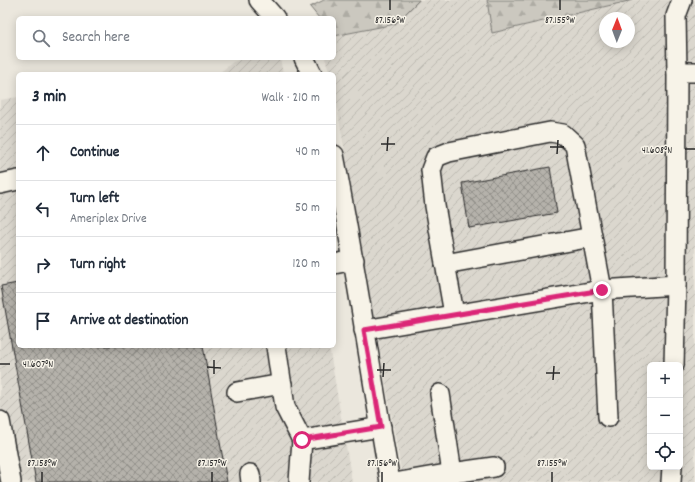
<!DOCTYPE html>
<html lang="en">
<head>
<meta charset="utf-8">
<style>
	:root { --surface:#fff; --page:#f2f2f3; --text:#1f2937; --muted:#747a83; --line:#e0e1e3 }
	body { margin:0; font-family:Dekko,sans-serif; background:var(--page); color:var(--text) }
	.controls { position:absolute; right:12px; bottom:12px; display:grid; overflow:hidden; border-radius:6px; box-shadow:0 2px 10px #0003 }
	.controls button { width:36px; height:36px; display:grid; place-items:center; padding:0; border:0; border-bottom:1px solid var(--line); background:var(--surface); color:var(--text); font:20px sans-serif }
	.compass { position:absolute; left:599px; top:12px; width:36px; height:36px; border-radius:50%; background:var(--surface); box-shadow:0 2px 10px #0003; rotate:1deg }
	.stop { position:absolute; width:12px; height:12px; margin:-9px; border:3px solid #db2777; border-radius:50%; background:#fff }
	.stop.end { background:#db2777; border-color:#fff; box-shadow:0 1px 4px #0008 }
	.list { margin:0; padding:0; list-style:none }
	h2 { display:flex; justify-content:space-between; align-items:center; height:52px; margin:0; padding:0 16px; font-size:17px }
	h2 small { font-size:13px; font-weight:400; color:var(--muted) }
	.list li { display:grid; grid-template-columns:26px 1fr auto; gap:12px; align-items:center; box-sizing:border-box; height:56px; padding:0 16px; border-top:1px solid var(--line) }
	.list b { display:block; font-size:15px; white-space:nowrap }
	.list p { margin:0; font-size:13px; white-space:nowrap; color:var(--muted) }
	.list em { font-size:13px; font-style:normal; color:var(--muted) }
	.icon { flex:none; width:22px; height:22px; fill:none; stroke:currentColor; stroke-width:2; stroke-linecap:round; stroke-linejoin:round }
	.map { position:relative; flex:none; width:695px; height:482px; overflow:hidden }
	.search { position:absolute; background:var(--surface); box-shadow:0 2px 10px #0003; left:16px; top:16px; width:320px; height:44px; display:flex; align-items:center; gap:10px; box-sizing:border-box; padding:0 14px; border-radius:6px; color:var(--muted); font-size:15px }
	.panel { position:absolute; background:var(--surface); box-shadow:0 2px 10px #0003; left:16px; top:72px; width:320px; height:276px; border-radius:6px }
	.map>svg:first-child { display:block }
	.industrial { fill:url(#industrial-furrows); fill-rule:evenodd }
	.forest { fill:url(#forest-firs); stroke:#7b7a75 }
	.building { fill:url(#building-cross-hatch); stroke:#2b2b2b }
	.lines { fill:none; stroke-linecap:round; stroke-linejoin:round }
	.minor-casing { stroke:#2b2b2b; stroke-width:22 }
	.minor { stroke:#f7f3e8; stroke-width:19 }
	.route { stroke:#db2777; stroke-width:5 }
	.ticks { fill:none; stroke:#2b2b2b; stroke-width:1.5 }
	.ticks-label { font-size:10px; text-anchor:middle; fill:#2b2b2b; stroke:#f7f3e8; stroke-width:3; stroke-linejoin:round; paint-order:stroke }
</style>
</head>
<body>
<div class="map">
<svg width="695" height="482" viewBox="0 0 695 482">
	<defs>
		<pattern id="industrial-furrows" width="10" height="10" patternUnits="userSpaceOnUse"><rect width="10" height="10" fill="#dbd7ce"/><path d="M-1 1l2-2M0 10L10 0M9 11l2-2" fill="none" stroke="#bcb9b1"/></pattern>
		<pattern id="forest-firs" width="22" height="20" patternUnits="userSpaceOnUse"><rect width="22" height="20" fill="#cbc8bf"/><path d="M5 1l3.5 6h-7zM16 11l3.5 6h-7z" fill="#aeaca4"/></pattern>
		<pattern id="building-cross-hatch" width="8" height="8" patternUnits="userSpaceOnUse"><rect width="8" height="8" fill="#b5b2ab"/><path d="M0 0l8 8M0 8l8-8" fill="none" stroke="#93918b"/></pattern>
	</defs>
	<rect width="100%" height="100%" fill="#ebe7dd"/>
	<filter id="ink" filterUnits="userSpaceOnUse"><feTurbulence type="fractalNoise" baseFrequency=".025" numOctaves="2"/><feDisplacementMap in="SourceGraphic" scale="8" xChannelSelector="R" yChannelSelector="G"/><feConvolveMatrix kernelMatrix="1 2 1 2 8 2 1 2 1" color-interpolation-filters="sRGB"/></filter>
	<g filter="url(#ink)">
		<g class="industrial">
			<path d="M 419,0 L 487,0 L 492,33 L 633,0 L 695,0 L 695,482 L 403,482 L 334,90 L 334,74 L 330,74 L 325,58 L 334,58 L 334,36 L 395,24 ZM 605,18 L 629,18 L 629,42 L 605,42 ZM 650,365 L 680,365 L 680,467 L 650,467 Z"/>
			<path d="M 245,58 L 280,58 L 283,74 L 218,74 L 233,62 Z"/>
			<path d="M 18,97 L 18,346 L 329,346 L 352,482 L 0,482 L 0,100 Z"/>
		</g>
		<g class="forest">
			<path d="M 324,0 L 419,0 L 395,24 L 334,36 L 334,18 L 319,18 L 310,7 Z"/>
			<path d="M 487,0 L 633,0 L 492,33 Z"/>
		</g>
		<g class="building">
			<path d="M 550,167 L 557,213 L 469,228 L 462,183 Z"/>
			<path d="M 18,283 L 18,346 L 203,346 L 227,482 L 36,482 L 1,286 Z"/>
		</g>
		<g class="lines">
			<defs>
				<g id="minor">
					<path d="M 259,0 L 275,18"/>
					<path d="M 304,58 L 312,74"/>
					<path d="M 677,72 L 695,72"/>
					<path d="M 334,155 C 355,263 371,373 390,482"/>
					<path d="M 0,184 L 18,180"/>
					<path d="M 334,264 L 354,260"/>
					<path d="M 445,264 L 592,237"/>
					<path d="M 454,314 L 435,206 L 431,170 L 436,157 L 449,152 L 550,132 L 563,134 L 575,145 L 602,290 L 608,417"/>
					<path d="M 364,330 L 602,290 L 676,285 L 677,72 L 676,16 L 682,0"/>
					<path d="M 276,346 L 285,407 L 302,440"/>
					<path d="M 674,365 L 676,285"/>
					<path d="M 237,392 L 282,384"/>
					<path d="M 0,421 L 11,482"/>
					<path d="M 452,473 L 494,467"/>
					<path d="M 250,474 L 251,482"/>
					<path d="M 299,482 L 302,440 L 381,427"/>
					<path d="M 400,482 L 452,473 L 440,394"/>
					<path d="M 671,482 L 672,467"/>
				</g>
			</defs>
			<use href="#minor" class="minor-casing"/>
			<use href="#minor" class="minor"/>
		</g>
	</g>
	<g class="lines" filter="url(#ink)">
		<path class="route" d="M 302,440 L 381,427 L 364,330 L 602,290"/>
	</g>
	<path class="ticks" d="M 390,10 L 390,0M 560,10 L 560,0M 381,144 L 395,144M 550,147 L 564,147M 685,149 L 695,149M 387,151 L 388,137M 557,154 L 558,140M 0,364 L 10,364M 207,367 L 221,368M 377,370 L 391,370M 546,373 L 560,373M 214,374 L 214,360M 383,377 L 384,363M 553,380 L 554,366M 42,482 L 42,472M 212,482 L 212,472M 382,482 L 382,472M 552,482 L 552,472"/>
	<g class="ticks-label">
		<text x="390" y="23">87.156°W</text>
		<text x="560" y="23">87.155°W</text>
		<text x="657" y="153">41.608°N</text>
		<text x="38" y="367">41.607°N</text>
		<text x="42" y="466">87.158°W</text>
		<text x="212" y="466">87.157°W</text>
		<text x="382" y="466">87.156°W</text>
		<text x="552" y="466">87.155°W</text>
	</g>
</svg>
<div class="controls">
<button>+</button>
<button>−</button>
<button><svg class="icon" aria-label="locate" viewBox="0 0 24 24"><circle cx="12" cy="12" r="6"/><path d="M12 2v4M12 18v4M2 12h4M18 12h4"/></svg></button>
</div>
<svg class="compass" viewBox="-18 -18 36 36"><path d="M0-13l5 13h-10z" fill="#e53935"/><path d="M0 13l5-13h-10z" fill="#747a83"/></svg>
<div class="stop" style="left:302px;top:440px"></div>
<div class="stop end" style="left:602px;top:290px"></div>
<div class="search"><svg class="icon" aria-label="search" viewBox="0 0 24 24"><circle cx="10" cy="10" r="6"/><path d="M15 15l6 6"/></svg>Search here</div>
<section class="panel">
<h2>3 min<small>Walk · 210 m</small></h2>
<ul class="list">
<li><svg class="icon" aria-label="ahead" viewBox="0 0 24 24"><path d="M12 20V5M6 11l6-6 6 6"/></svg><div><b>Continue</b></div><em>40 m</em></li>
<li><svg class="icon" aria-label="left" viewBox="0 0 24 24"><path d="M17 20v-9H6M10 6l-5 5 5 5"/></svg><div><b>Turn left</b><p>Ameriplex Drive</p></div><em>50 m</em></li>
<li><svg class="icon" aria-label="right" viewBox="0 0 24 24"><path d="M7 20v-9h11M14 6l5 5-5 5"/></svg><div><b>Turn right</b></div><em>120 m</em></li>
<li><svg class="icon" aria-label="arrive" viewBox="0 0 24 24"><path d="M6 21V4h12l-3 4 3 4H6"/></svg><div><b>Arrive at destination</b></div></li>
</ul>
</section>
</div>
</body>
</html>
